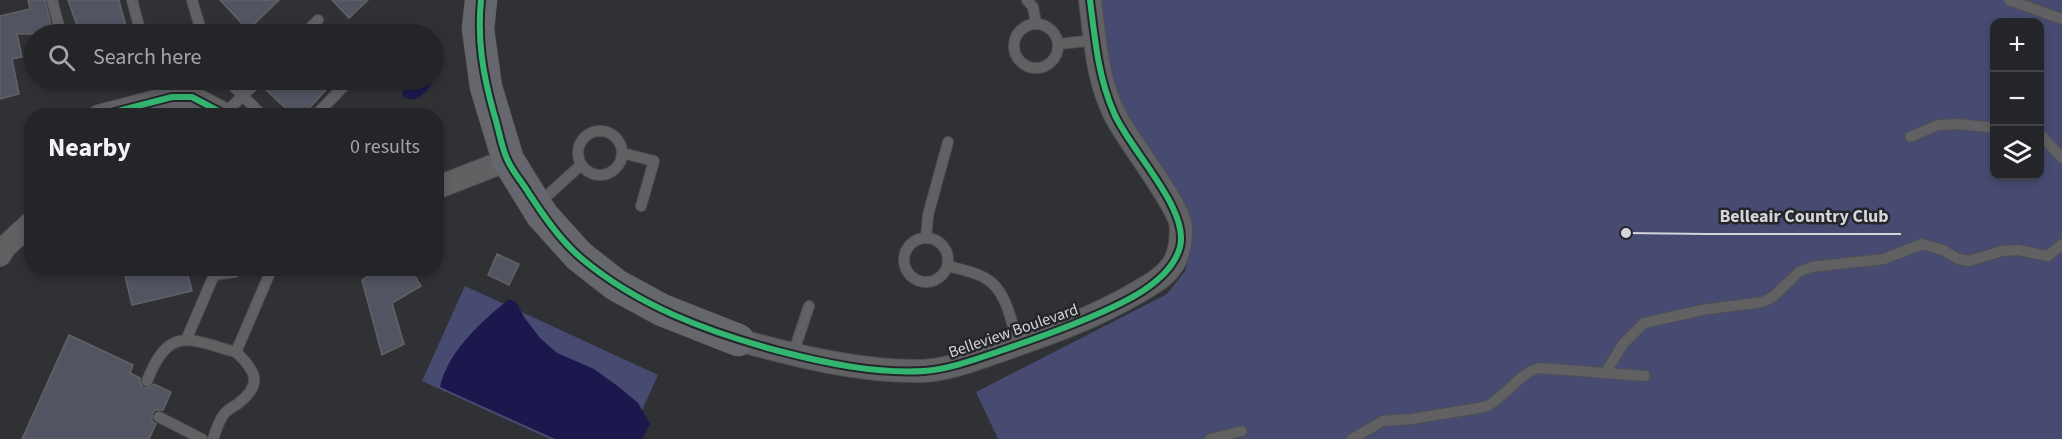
<!DOCTYPE html>
<html lang="en">
<head>
<meta charset="utf-8">
<style>
	:root { --surface:#242528; --page:#303134; --text:#f1f3f6; --muted:#a3a5a8; --line:#414245 }
	body { margin:0; font-family:"Source Sans 3",sans-serif; background:var(--page); color:var(--text) }
	.controls { position:absolute; right:18px; top:18px; display:grid; overflow:hidden; border-radius:12px; box-shadow:0 3px 9px #0003 }
	.controls button { width:54px; height:54px; display:grid; place-items:center; padding:0; border:0; border-bottom:2px solid var(--line); background:var(--surface); color:var(--text); font:30px sans-serif }
	.list { margin:0; padding:0; list-style:none }
	h2 { display:flex; justify-content:space-between; align-items:center; height:78px; margin:0; padding:0 24px; font-size:26px }
	h2 small { font-size:20px; font-weight:400; color:var(--muted) }
	.icon { flex:none; width:33px; height:33px; fill:none; stroke:currentColor; stroke-width:2; stroke-linecap:round; stroke-linejoin:round }
	.map { position:relative; flex:none; width:2062px; height:439px; overflow:hidden }
	.search { position:absolute; background:var(--surface); box-shadow:0 3px 9px #0003; left:24px; top:24px; width:420px; height:66px; display:flex; align-items:center; gap:15px; box-sizing:border-box; padding:0 21px; border-radius:33px; color:var(--muted); font-size:22px }
	.panel { position:absolute; background:var(--surface); box-shadow:0 3px 9px #0003; left:24px; top:108px; width:420px; height:168px; border-radius:24px }
	.map>svg:first-child { display:block }
	.green { fill:#474b71; fill-rule:evenodd }
	.water { fill:#1c184e }
	.building { fill:#535462; stroke:#626266; stroke-width:1.5 }
	.lines { fill:none; stroke-linecap:round; stroke-linejoin:round }
	.lane-casing { stroke:#4e4f52; stroke-width:12 }
	.street-casing { stroke:#4e4f52; stroke-width:24 }
	.secondary-casing { stroke:#4e4f52; stroke-width:33 }
	.lane { stroke:#616164; stroke-width:10 }
	.street { stroke:#616164; stroke-width:22 }
	.secondary { stroke:#66676d; stroke-width:32 }
	.cycleway-casing { stroke:#25262c; stroke-width:10 }
	.cycleway { stroke:#33b770; stroke-width:6 }
	.labels { text-anchor:middle; stroke-width:5; stroke-linejoin:round; paint-order:stroke }
	.street-label { font-size:16px; fill:#d5d6da; stroke:#25262c }
	.leader { fill:none; stroke:#d5d6da; stroke-width:2 }
	.callout-dot { fill:#d5d6da; stroke:#25262c; stroke-width:2 }
	.callout-label { font-size:18px; text-anchor:middle; font-weight:bold; fill:#d5d6da; stroke:#25262c; stroke-width:5; stroke-linejoin:round; paint-order:stroke }
</style>
</head>
<body>
<div class="map">
<svg width="2062" height="439" viewBox="0 0 2062 439">
	<rect width="100%" height="100%" fill="#303135"/>
	<g class="green">
		<path d="M 1099,0 L 2062,0 L 2062,439 L 998,439 L 976,392 L 1167,294 L 1185,271 L 1190,248 L 1120,109 L 1109,68 ZM 1994,22 L 2040,22 L 2040,176 L 1994,176 Z"/>
		<path d="M 465,286 L 658,375 L 629,439 L 550,439 L 422,381 Z"/>
	</g>
	<g class="water">
		<path d="M 412,80 L 433,80 C 429,91 412,108 402,94 L 404,86 Z"/>
		<path d="M 509,299 L 517,303 L 524,317 L 540,338 L 557,353 L 594,369 L 619,387 L 638,403 L 650,424 L 642,439 L 555,439 L 440,387 C 448,351 481,322 509,299 Z"/>
	</g>
	<g class="building">
		<path d="M 28,0 L 45,0 L 53,34 L 17,34 L 22,57 L 12,59 L 19,94 L 0,99 L 0,16 L 30,9 Z"/>
		<path d="M 68,0 L 119,0 L 128,34 L 80,34 Z"/>
		<path d="M 220,0 L 279,0 L 248,30 Z"/>
		<path d="M 332,0 L 368,0 L 349,18 Z"/>
		<path d="M 275,80 L 335,80 L 302,116 L 294,116 L 266,90 Z"/>
		<path d="M 497,254 L 519,264 L 509,285 L 488,275 Z"/>
		<path d="M 123,268 L 186,268 L 192,291 L 132,305 Z"/>
		<path d="M 380,268 L 410,268 L 421,286 L 392,303 L 404,344 L 382,355 L 362,280 Z"/>
		<path d="M 69,335 L 133,365 L 130,373 L 140,378 L 140,382 L 143,388 L 148,388 L 154,384 L 171,392 L 163,410 L 155,410 L 152,414 L 152,421 L 156,424 L 149,439 L 22,439 Z"/>
	</g>
	<g class="lines">
		<defs>
			<g id="lane">
				<path d="M 52,0 L 61,34"/>
				<path d="M 132,0 L 141,34"/>
				<path d="M 192,0 L 202,34"/>
				<path d="M 1027,0 L 1033,7 L 1036,23"/>
				<path d="M 2009,0 L 2062,19"/>
				<circle cx="1036" cy="46" r="22"/>
				<path d="M 304,34 L 318,20"/>
				<path d="M 1058,44 L 1096,40"/>
				<path d="M 227,80 L 263,116"/>
				<path d="M 225,113 L 259,80"/>
				<path d="M 315,116 L 343,87"/>
				<circle cx="600" cy="153" r="22"/>
				<path d="M 2040,134 L 2062,158"/>
				<path d="M 1910,137 L 1938,125 L 1959,124 L 1994,128"/>
				<path d="M 622,153 L 654,161 L 641,206"/>
				<path d="M 539,203 L 581,165"/>
				<circle cx="926" cy="260" r="22"/>
				<path d="M 926,238 L 928,215 L 948,142"/>
				<path d="M 948,266 C 963,270 981,273 992,283 C 1008,297 1012,325 1018,344"/>
				<path d="M 214,275 L 235,272 L 238,268"/>
				<path d="M 187,338 L 214,275 L 209,268"/>
				<path d="M 793,354 L 809,306"/>
				<path d="M 1606,372 L 1623,344 L 1644,323 L 1702,310 L 1763,302 L 1774,296 L 1799,272 L 1811,267 L 1884,259 L 1922,244 L 1943,250 L 1958,259 L 1969,261 L 2002,251 L 2018,250 L 2048,256 L 2062,244"/>
				<path d="M 147,381 C 169,325 188,339 236,352"/>
				<path d="M 159,417 L 202,439"/>
				<path d="M 213,439 C 216,431 219,419 225,413 C 229,408 236,406 240,402 C 264,383 254,369 236,352 L 272,268"/>
				<path d="M 1210,439 L 1242,431"/>
				<path d="M 1352,439 L 1383,421 L 1411,419 L 1485,407 C 1505,398 1519,373 1539,368 L 1645,376"/>
			</g>
			<g id="street">
				<path d="M 99,116 L 172,97 L 192,97 L 228,116"/>
				<path d="M 436,188 L 508,160"/>
				<path d="M 0,255 L 5,247 L 32,222"/>
				<path d="M 738,340 C 798,356 859,372 921,371 C 950,370 978,358 1005,349 C 1051,333 1096,317 1138,292 C 1150,285 1163,278 1171,267 C 1179,257 1181,242 1181,228 C 1181,207 1127,140 1115,115 C 1097,80 1095,39 1090,0"/>
			</g>
			<path id="secondary" d="M 481,0 L 478,29 L 486,87 L 508,160 L 542,215 L 579,256 L 616,285 L 662,310 L 738,340"/>
		</defs>
		<use href="#lane" class="lane-casing"/>
		<use href="#street" class="street-casing"/>
		<use href="#secondary" class="secondary-casing"/>
		<use href="#lane" class="lane"/>
		<use href="#street" class="street"/>
		<use href="#secondary" class="secondary"/>
		<defs>
			<g id="cycleway">
				<path d="M 481,0 C 477,40 483,75 494,114 C 499,129 501,147 508,161 C 513,172 522,182 528,192 C 543,215 560,240 581,258 C 638,306 708,332 779,351 C 825,363 876,374 924,371 C 950,369 976,359 1000,351 C 1029,341 1058,331 1086,319 C 1119,305 1170,284 1180,247 C 1190,209 1129,149 1114,113 C 1098,77 1095,39 1090,0"/>
				<path d="M 99,116 L 172,97 L 192,97 L 228,116"/>
			</g>
		</defs>
		<use href="#cycleway" class="cycleway-casing"/>
		<use href="#cycleway" class="cycleway"/>
	</g>
	<g class="labels">
		<g class="street-label">
			<text transform="translate(1013 330) rotate(-19)" y="6">Belleview Boulevard</text>
		</g>
	</g>
	<path class="leader" d="M1626 233L1708 234H1901"/>
	<circle class="callout-dot" cx="1626" cy="233" r="6"/>
	<g class="callout-label">
		<text x="1804" y="222">Belleair Country Club</text>
	</g>
</svg>
<div class="controls">
<button>+</button>
<button>−</button>
<button><svg class="icon" aria-label="layers" viewBox="0 0 24 24"><path d="M12 4l9 5-9 5-9-5zM3 14l9 5 9-5"/></svg></button>
</div>
<div class="search"><svg class="icon" aria-label="search" viewBox="0 0 24 24"><circle cx="10" cy="10" r="6"/><path d="M15 15l6 6"/></svg>Search here</div>
<section class="panel">
<h2>Nearby<small>0 results</small></h2>
<ul class="list">
</ul>
</section>
</div>
</body>
</html>
